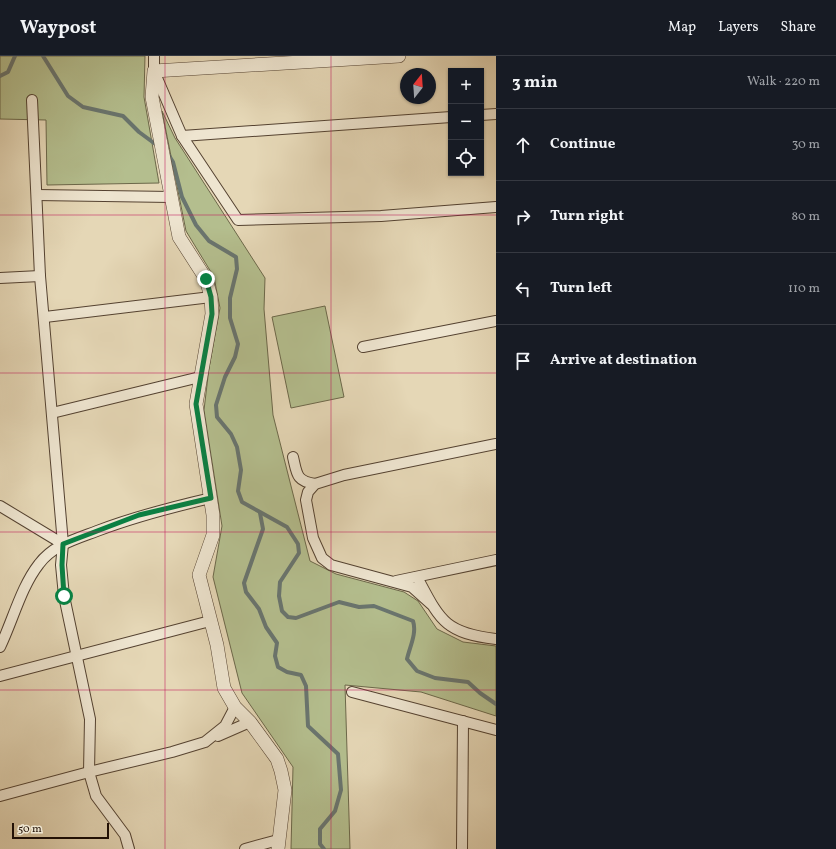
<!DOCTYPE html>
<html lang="en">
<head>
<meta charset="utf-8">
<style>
	:root { --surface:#171b24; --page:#242831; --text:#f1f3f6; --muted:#9ea1a6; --line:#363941 }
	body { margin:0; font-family:Vollkorn,serif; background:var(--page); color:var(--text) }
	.controls { position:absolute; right:12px; top:12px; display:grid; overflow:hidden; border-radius:0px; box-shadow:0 1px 3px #0004 }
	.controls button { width:36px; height:36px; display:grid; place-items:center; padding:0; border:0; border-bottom:1px solid var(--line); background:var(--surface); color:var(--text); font:20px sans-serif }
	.compass { position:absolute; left:400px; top:12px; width:36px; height:36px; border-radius:50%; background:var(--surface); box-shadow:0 1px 3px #0004; rotate:17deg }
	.scale { position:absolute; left:12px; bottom:10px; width:97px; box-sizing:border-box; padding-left:4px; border:2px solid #231105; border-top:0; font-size:11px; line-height:14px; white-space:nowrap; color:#231105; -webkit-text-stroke:3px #eee5d0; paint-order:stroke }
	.stop { position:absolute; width:12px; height:12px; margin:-9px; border:3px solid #0b8043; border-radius:50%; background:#fff }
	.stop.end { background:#0b8043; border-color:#fff; box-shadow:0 1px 4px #0008 }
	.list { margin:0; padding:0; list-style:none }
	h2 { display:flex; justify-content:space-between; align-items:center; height:52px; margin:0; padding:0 16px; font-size:17px }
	h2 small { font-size:13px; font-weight:400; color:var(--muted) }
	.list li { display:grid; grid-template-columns:26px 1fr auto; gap:12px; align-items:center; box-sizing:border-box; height:72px; padding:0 16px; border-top:1px solid var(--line) }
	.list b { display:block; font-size:15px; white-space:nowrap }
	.list em { font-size:13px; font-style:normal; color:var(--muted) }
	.icon { flex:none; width:22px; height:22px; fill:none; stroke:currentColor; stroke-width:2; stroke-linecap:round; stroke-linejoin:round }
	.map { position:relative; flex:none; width:496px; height:793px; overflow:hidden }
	header { display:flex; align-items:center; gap:24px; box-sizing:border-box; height:56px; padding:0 20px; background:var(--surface); border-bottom:1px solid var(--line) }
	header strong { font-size:19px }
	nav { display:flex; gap:22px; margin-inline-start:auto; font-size:14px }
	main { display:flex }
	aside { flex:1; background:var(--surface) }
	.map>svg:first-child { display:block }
	.green { fill:#b4be8e; stroke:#6c684a }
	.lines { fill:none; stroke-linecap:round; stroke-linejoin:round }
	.stream { stroke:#69756f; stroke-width:4 }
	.minor-casing { stroke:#544231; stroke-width:12 }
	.tertiary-casing { stroke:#544231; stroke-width:14 }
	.minor { stroke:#eee5d0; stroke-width:10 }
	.tertiary { stroke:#eee5d0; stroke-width:13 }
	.route { stroke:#0b8043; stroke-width:5 }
	.grid { fill:none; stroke:#c2185b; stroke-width:1; stroke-opacity:0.55 }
</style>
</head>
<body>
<header>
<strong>Waypost</strong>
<nav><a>Map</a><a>Layers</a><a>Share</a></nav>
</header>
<main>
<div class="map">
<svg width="496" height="793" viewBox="0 0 496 793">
	<rect width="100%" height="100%" fill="#e5d7b6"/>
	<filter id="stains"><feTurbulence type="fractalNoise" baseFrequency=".005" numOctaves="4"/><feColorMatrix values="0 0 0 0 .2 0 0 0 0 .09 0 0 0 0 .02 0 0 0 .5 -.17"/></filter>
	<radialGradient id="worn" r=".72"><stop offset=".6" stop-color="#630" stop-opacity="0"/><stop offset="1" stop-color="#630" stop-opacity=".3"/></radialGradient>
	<g class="green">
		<path d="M 0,0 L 145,0 L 144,41 L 159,127 L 47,129 L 46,64 L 0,63 Z"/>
		<path d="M 162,55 L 175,82 L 265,222 L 264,253 L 273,359 L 310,505 L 336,518 L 404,536 L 418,545 L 437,573 L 463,586 L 496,590 L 496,660 L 421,636 L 345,629 L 350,793 L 291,793 L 293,711 L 242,637 L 213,521 L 222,470 L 204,354 L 209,312 L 220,252 L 214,221 L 186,175 Z"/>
		<path d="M 325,250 L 344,341 L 291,352 L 272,261 Z"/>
	</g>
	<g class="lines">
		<g class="stream">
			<path d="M 43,0 L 68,40 L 83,51 L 123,60 L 139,76 L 158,90"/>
			<path d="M 0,20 L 8,16 L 15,0"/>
			<path d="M 168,98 L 173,106 L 182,141 L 196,169 L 209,185 L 236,201 L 237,213 L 230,242 L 230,262 L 238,288 L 235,301 L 225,321 L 216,349 L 217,361 L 231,378 L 237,391 L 241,414 L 238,435 L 242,446 L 287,471 L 298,488 L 299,497 L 280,526 L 279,540 L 282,555 L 288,561 L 296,562 L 339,546 L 359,551 L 374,550 L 413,565 C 417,577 410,590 407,603 L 417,615 L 435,622 L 468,626 L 480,637 L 496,648"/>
			<path d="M 260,457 L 263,473 L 244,527 L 246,536 L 259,553 L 266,571 L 277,587 L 275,600 L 278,611 L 287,616 L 301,619 L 306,630 L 308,670 L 338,698 L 341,734 L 335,755 L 320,773 L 320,788 L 324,793"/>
		</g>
		<defs>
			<g id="minor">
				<path d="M 154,0 L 154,15 L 182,80 L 238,164 L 381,160 L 496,151"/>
				<path d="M 32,44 L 40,220 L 63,488 L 61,509 L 64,540 L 90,663 L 89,716 L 96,740 L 125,779 L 129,793"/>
				<path d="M 481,59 L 496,58"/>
				<path d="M 182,80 L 451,61"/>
				<path d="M 37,139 L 171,141"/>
				<path d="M 0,222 L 40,220"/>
				<path d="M 45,261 L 211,241"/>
				<path d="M 363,291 L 496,265"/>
				<path d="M 52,357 L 200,321"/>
				<path d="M 293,401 C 297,418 296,425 315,428"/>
				<path d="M 0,450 L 63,488"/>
				<path d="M 417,521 C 440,564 444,577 496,583"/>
				<path d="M 396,525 L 496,504"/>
				<path d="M 431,548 L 412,531 L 331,509 L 322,502 L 313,482 L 306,444 L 308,436 L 315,428 L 344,419 L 496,388"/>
				<path d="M 0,591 C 13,564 21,531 39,508 C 53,489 76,483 97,475 C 134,461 172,451 211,442"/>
				<path d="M 0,620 L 210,565"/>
				<path d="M 352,636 L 496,674"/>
				<path d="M 218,680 L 250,666"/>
				<path d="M 0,740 L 89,716 L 172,696 L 205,686 L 225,670 L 235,651"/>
				<path d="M 245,793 L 278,784"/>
				<path d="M 462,793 L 463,665"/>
			</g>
			<path id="tertiary" d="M 278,793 L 285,734 L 281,715 L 277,703 L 250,666 L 235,651 L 224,632 L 217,589 L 199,519 L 213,479 L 213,459 L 196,348 L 212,258 L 211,241 L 206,223 L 179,181 L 152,41 L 154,15 L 399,0"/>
		</defs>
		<use href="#minor" class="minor-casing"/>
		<use href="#tertiary" class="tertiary-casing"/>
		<use href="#minor" class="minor"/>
		<use href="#tertiary" class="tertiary"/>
	</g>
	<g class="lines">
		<path class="route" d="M 64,540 L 62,509 L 63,488 L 139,459 L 211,442 L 196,348 L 212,258 L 211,241 L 206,223"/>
	</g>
	<path class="grid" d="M 165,0 L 165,793M 331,0 L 331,793M 0,159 L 496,159M 0,317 L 496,317M 0,476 L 496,476M 0,634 L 496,634"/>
	<rect width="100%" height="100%" filter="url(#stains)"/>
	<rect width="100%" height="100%" fill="url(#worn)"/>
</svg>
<div class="controls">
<button>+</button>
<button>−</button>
<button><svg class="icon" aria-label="locate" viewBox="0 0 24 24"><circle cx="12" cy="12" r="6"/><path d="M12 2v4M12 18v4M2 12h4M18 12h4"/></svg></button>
</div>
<svg class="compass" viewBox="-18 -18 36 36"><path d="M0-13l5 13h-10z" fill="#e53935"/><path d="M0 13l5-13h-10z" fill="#9ea1a6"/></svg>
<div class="scale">50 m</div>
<div class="stop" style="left:64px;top:540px"></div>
<div class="stop end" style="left:206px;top:223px"></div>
</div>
<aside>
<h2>3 min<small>Walk · 220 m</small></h2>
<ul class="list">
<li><svg class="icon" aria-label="ahead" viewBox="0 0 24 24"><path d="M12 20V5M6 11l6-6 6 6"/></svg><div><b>Continue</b></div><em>30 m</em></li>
<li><svg class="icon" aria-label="right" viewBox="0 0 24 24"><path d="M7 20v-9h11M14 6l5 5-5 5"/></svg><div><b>Turn right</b></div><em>80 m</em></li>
<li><svg class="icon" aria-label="left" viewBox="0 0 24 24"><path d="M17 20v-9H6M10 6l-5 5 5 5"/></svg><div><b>Turn left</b></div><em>110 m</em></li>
<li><svg class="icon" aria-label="arrive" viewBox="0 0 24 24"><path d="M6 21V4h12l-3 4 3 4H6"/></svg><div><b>Arrive at destination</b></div></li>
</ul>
</aside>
</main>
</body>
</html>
